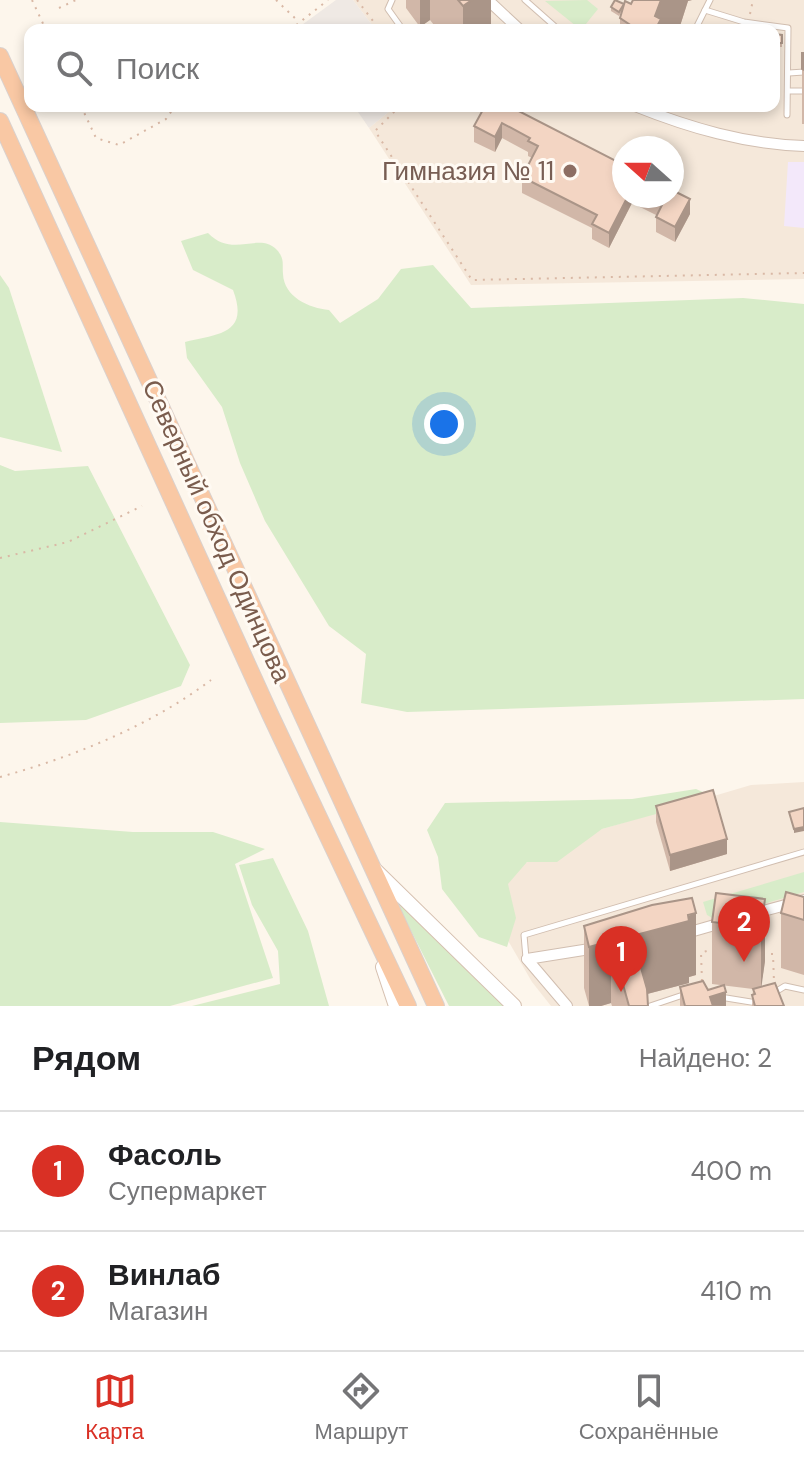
<!DOCTYPE html>
<html lang="ru">
<head>
<meta charset="utf-8">
<style>
	:root { --surface:#fff; --page:#f6f6f6; --text:#202124; --muted:#757577; --line:#e0e0e0; --accent:#d93025 }
	body { margin:0; font-family:"DM Sans",sans-serif; background:var(--page); color:var(--text) }
	.compass { position:absolute; left:612px; top:136px; width:72px; height:72px; border-radius:50%; background:var(--surface); box-shadow:0 4px 12px #0003; rotate:291deg }
	.you { position:absolute; left:444px; top:424px; width:28px; height:28px; margin:-20px; border:6px solid #fff; border-radius:50%; background:#1a73e8; box-shadow:0 0 0 12px #1a73e833 }
	.badge { display:grid; place-items:center; width:52px; height:52px; border-radius:50%; background:var(--accent); color:#fff; font-size:26px; font-weight:700 }
	.pin { position:absolute; translate:-50% -66px; filter:drop-shadow(0 2px 4px #0008) }
	.pin::after { content:''; position:absolute; top:42px; width:28px; height:24px; background:inherit; clip-path:polygon(0 0,100% 0,50% 100%) }
	.list { margin:0; padding:0; list-style:none }
	h2 { display:flex; justify-content:space-between; align-items:center; height:104px; margin:0; padding:0 32px; font-size:34px }
	h2 small { font-size:26px; font-weight:400; color:var(--muted) }
	.list li { display:grid; grid-template-columns:52px 1fr auto; gap:24px; align-items:center; box-sizing:border-box; height:120px; padding:0 32px; border-top:2px solid var(--line) }
	.list b { display:block; font-size:30px; white-space:nowrap }
	.list p { margin:0; font-size:26px; white-space:nowrap; color:var(--muted) }
	.list em { font-size:26px; font-style:normal; color:var(--muted) }
	.icon { flex:none; width:44px; height:44px; fill:none; stroke:currentColor; stroke-width:2; stroke-linecap:round; stroke-linejoin:round }
	.map { position:relative; flex:none; width:804px; height:1006px; overflow:hidden }
	.search { position:absolute; background:var(--surface); box-shadow:0 4px 12px #0003; left:24px; right:24px; top:24px; height:88px; display:flex; align-items:center; gap:20px; box-sizing:border-box; padding:0 28px; border-radius:16px; color:var(--muted); font-size:30px }
	.sheet { height:344px; background:var(--surface) }
	nav { display:flex; justify-content:space-around; align-items:center; box-sizing:border-box; height:112px; border-top:2px solid var(--line); background:var(--surface); font-size:22px; color:var(--muted) }
	nav a { display:grid; justify-items:center; gap:4px }
	nav .on { color:var(--accent) }
	.map>svg:first-child { display:block }
	.residential { fill:#f5e8da; fill-rule:evenodd }
	.industrial { fill:#efe9e4 }
	.education { fill:#f3e8fa }
	.green { fill:#d8ecc9 }
	.lines { fill:none; stroke-linecap:round; stroke-linejoin:round }
	.service-casing { stroke:#d1beb0; stroke-width:7 }
	.minor-casing { stroke:#d1beb0; stroke-width:12 }
	.secondary-casing { stroke:#d6c0b0; stroke-width:16 }
	.trunk-casing { stroke:#dad1cd; stroke-width:18 }
	.path { stroke:#d9b8a5; stroke-width:2; stroke-dasharray:2 6; stroke-linecap:butt }
	.service { stroke:#fff; stroke-width:5 }
	.minor { stroke:#fff; stroke-width:10 }
	.secondary { stroke:#fff; stroke-width:14 }
	.trunk { stroke:#f9c8a4; stroke-width:16 }
	.wall { fill:#d1b7a8 }
	.shaded-wall { fill:#aa9588 }
	.building { fill:#f3d5c3; stroke:#aa9588; stroke-width:2 }
	.education-dot { fill:#8d6e63; stroke:#fffaf3; stroke-width:3 }
	.labels { text-anchor:middle; stroke-width:6; stroke-linejoin:round; paint-order:stroke }
	.education-label { font-size:26px; fill:#785e54; stroke:#fffaf3; text-anchor:end }
	.street-label { font-size:26px; fill:#7a5c4d; stroke:#fffaf3 }
</style>
</head>
<body>
<div class="map">
<svg width="804" height="1006" viewBox="0 0 804 1006">
	<rect width="100%" height="100%" fill="#fdf6ec"/>
	<g class="residential">
		<path d="M 353,0 L 804,0 L 804,279 L 471,285 L 369,128 L 396,106 L 774,106 L 774,30 L 376,30 ZM 624,148 L 672,148 L 672,196 L 624,196 Z"/>
		<path d="M 804,782 L 804,1006 L 551,1006 L 532,982 L 476,885 L 602,829 L 751,785 Z"/>
	</g>
	<g class="industrial">
		<path d="M 336,0 L 353,0 L 376,30 L 295,30 Z"/>
		<path d="M 354,106 L 396,106 L 369,128 Z"/>
	</g>
	<path class="education" d="M 788,162 L 804,162 L 804,228 L 784,226 Z"/>
	<g class="green">
		<path d="M 587,0 L 598,9 L 581,30 L 545,1 Z"/>
		<path d="M 208,233 C 233,259 259,231 277,250 C 285,259 282,264 283,274 C 284,297 309,308 329,310 L 340,323 L 378,299 L 401,269 L 433,265 L 471,308 L 743,298 L 804,304 L 804,699 L 407,712 L 361,703 L 366,654 L 329,626 L 265,521 L 240,463 L 222,407 L 187,358 L 185,342 C 217,334 250,335 233,290 L 193,270 L 181,241 Z"/>
		<path d="M 0,275 L 9,288 L 62,452 L 0,437 Z"/>
		<path d="M 0,465 L 15,471 L 88,466 L 190,665 L 181,686 L 86,720 L 0,723 Z"/>
		<path d="M 696,789 L 705,793 L 685,806 L 602,829 L 557,862 L 527,862 L 508,884 L 516,918 L 507,947 L 479,937 L 442,889 L 438,857 L 427,830 L 445,803 L 632,799 Z"/>
		<path d="M 0,822 L 133,832 L 213,832 L 265,849 L 235,864 L 273,978 L 170,1006 L 0,1006 Z"/>
		<path d="M 273,858 L 308,931 L 329,1006 L 192,1006 L 280,984 L 278,951 L 252,905 L 239,865 Z"/>
		<path d="M 804,872 L 804,892 L 714,919 L 707,915 L 703,902 Z"/>
		<path d="M 392,893 L 504,1006 L 449,1006 Z"/>
	</g>
	<g class="lines">
		<defs>
			<g id="service">
				<path d="M 392,0 L 388,9 L 403,30"/>
				<path d="M 525,0 L 559,30"/>
				<path d="M 705,10 L 744,22 L 788,28 L 787,115"/>
				<path d="M 695,30 L 710,0"/>
				<path d="M 789,73 L 804,72"/>
				<path d="M 788,91 L 804,91"/>
				<path d="M 526,958 L 524,935 L 804,852"/>
				<path d="M 772,994 L 785,986 L 804,990"/>
				<path d="M 720,997 L 757,1003"/>
				<path d="M 650,1006 L 686,994"/>
			</g>
			<g id="minor">
				<path d="M 488,0 L 520,30"/>
				<path d="M 635,106 C 690,128 745,144 804,146"/>
				<path d="M 752,914 L 804,900"/>
				<path d="M 683,934 L 725,922"/>
				<path d="M 527,959 L 596,948"/>
				<path d="M 527,959 L 567,1006"/>
			</g>
			<g id="secondary">
				<path d="M 374,869 L 514,1006"/>
				<path d="M 383,967 L 396,1006"/>
			</g>
			<g id="trunk">
				<path d="M 0,56 L 436,1006"/>
				<path d="M 0,121 L 270,714 L 408,1006"/>
			</g>
		</defs>
		<use href="#service" class="service-casing"/>
		<use href="#minor" class="minor-casing"/>
		<use href="#secondary" class="secondary-casing"/>
		<use href="#trunk" class="trunk-casing"/>
		<g class="path">
			<path d="M 32,0 L 46,30"/>
			<path d="M 276,0 L 298,21"/>
			<path d="M 357,0 L 380,30"/>
			<path d="M 59,8 L 76,0"/>
			<path d="M 750,14 L 753,0"/>
			<path d="M 290,30 L 328,0"/>
			<path d="M 81,106 L 96,138 L 119,145 L 166,119 L 175,106"/>
			<path d="M 400,106 L 375,131 L 472,280 L 804,273"/>
			<path d="M 727,109 L 728,106"/>
			<path d="M 0,558 L 68,542 L 142,506"/>
			<path d="M 0,777 C 73,757 150,726 211,680"/>
			<path d="M 763,954 L 773,954 L 774,982"/>
			<path d="M 702,981 L 701,953 L 712,949"/>
		</g>
		<use href="#service" class="service"/>
		<use href="#minor" class="minor"/>
		<use href="#secondary" class="secondary"/>
		<use href="#trunk" class="trunk"/>
	</g>
	<g class="wall">
		<path d="M 406,0 L 491,0 L 491,30 L 438,30 L 430,20 L 420,27 L 406,8 Z"/>
		<path d="M 633,0 L 692,0 L 688,1 L 680,26 L 677,30 L 620,30 L 620,18 L 622,11 L 619,16 L 611,11 L 611,7 L 631,4 Z"/>
		<path d="M 774,34 L 782,35 L 782,47 L 774,47 Z"/>
		<rect x="802" y="53" width="2" height="71"/>
		<path d="M 485,106 L 624,196 L 672,196 L 690,214 L 675,242 L 656,232 L 656,215 L 632,203 L 609,248 L 592,239 L 592,228 L 522,193 L 522,177 L 532,158 L 528,156 L 528,152 L 502,138 L 495,152 L 474,142 L 474,126 Z"/>
		<path d="M 656,806 L 727,854 L 670,871 L 656,822 Z"/>
		<path d="M 804,897 L 804,975 L 781,968 L 781,913 Z"/>
		<path d="M 765,899 L 765,961 L 761,986 L 784,1006 L 752,1006 L 753,989 L 712,984 L 712,922 Z"/>
		<path d="M 584,926 L 696,975 L 689,977 L 689,983 L 647,994 L 648,1006 L 612,1006 L 611,1003 L 601,1006 L 589,1006 L 584,988 Z"/>
		<path d="M 680,987 L 708,990 L 726,1006 L 680,1006 Z"/>
	</g>
	<g class="shaded-wall">
		<path d="M 420,0 L 430,0 L 430,20 L 420,27 Z"/>
		<path d="M 472,0 L 491,0 L 491,30 L 463,30 L 463,6 Z"/>
		<path d="M 661,0 L 692,0 L 688,1 L 680,26 L 677,30 L 655,30 L 655,16 Z"/>
		<path d="M 502,123 L 502,138 L 495,152 L 495,137 Z"/>
		<path d="M 628,196 L 632,196 L 632,203 L 609,248 L 609,233 Z"/>
		<path d="M 690,199 L 690,214 L 675,242 L 675,227 Z"/>
		<path d="M 804,827 L 804,831 L 794,833 L 794,829 Z"/>
		<path d="M 727,839 L 727,854 L 670,871 L 670,855 Z"/>
		<path d="M 765,899 L 765,961 L 761,990 L 761,928 Z"/>
		<path d="M 696,913 L 696,975 L 689,977 L 689,983 L 632,998 L 632,936 Z"/>
		<path d="M 611,941 L 611,1003 L 601,1006 L 589,1006 L 589,947 Z"/>
		<path d="M 726,992 L 726,1006 L 710,1006 L 710,997 Z"/>
	</g>
	<g class="building">
		<path d="M 458,0 L 472,0 L 463,6 Z"/>
		<path d="M 615,0 L 624,4 L 619,12 L 611,7 Z"/>
		<path d="M 633,0 L 661,0 L 655,16 L 661,19 L 655,30 L 638,30 L 620,18 L 625,1 L 631,4 Z"/>
		<path d="M 774,34 L 782,35 L 782,43 L 774,43 Z"/>
		<path d="M 802,53 L 804,53 L 804,70 L 802,69 Z"/>
		<path d="M 485,106 L 509,106 L 624,165 L 624,196 L 628,196 L 609,233 L 592,224 L 597,215 L 522,177 L 538,146 L 528,141 L 530,138 L 502,123 L 495,137 L 474,126 Z"/>
		<path d="M 672,190 L 690,199 L 675,227 L 656,217 L 663,203 L 649,196 L 672,196 Z"/>
		<path d="M 713,790 L 727,839 L 670,855 L 656,806 Z"/>
		<path d="M 804,808 L 804,827 L 794,829 L 789,812 Z"/>
		<path d="M 786,892 L 804,897 L 804,920 L 781,913 Z"/>
		<path d="M 716,893 L 765,899 L 761,928 L 712,922 Z"/>
		<path d="M 692,898 L 696,913 L 688,915 L 689,921 L 632,936 L 647,989 L 648,1006 L 629,1006 L 611,941 L 589,947 L 584,926 L 652,905 Z"/>
		<path d="M 703,981 L 708,990 L 724,985 L 726,992 L 710,997 L 713,1006 L 685,1006 L 680,987 Z"/>
		<path d="M 775,983 L 784,1006 L 755,1006 L 752,995 L 755,994 L 753,989 Z"/>
	</g>
	<circle class="education-dot" cx="570" cy="171" r="8"/>
	<g class="labels">
		<g class="education-label">
			<text x="554" y="180">Гимназия № 11</text>
		</g>
		<g class="street-label">
			<text transform="translate(217 531) rotate(66)" y="9">Северный обход Одинцова</text>
		</g>
	</g>
</svg>
<svg class="compass" viewBox="-18 -18 36 36"><path d="M0-13l5 13h-10z" fill="#e53935"/><path d="M0 13l5-13h-10z" fill="#757577"/></svg>
<div class="you"></div>
<div class="pin badge" style="left:621px;top:992px">1</div>
<div class="pin badge" style="left:744px;top:962px">2</div>
<div class="search"><svg class="icon" aria-label="search" viewBox="0 0 24 24"><circle cx="10" cy="10" r="6"/><path d="M15 15l6 6"/></svg>Поиск</div>
</div>
<section class="sheet">
<h2>Рядом<small>Найдено: 2</small></h2>
<ul class="list">
<li><span class="badge">1</span><div><b>Фасоль</b><p>Супермаркет</p></div><em>400 m</em></li>
<li><span class="badge">2</span><div><b>Винлаб</b><p>Магазин</p></div><em>410 m</em></li>
</ul>
</section>
<nav>
<a class="on"><svg class="icon" aria-label="map" viewBox="0 0 24 24"><path d="M3 6l6-2 6 2 6-2v14l-6 2-6-2-6 2zM9 4v14M15 6v14"/></svg>Карта</a>
<a><svg class="icon" aria-label="directions" viewBox="0 0 24 24"><path d="M12 3l9 9-9 9-9-9zM9 14v-3h6M13 9l2 2-2 2"/></svg>Маршрут</a>
<a><svg class="icon" aria-label="saved" viewBox="0 0 24 24"><path d="M7 4h10v16l-5-4-5 4z"/></svg>Сохранённые</a>
</nav>
</body>
</html>
